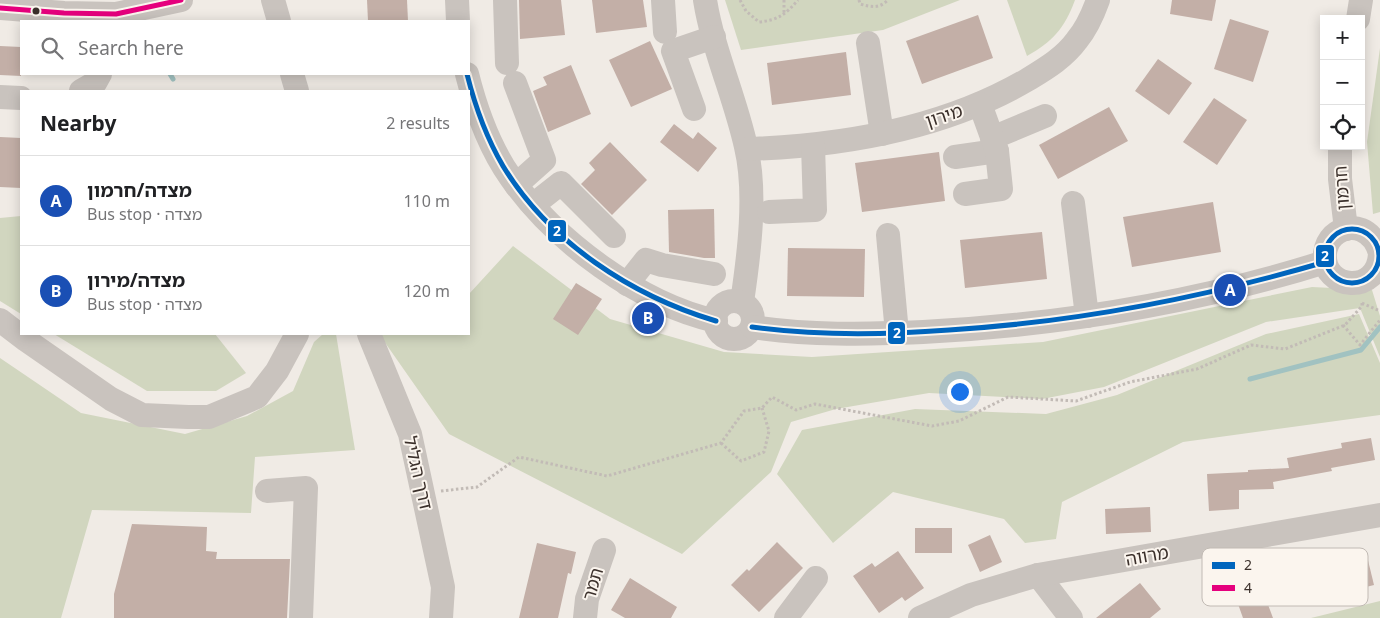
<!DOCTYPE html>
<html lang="en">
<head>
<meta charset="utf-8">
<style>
	:root { --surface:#fff; --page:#f2f2f2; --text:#202124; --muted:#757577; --line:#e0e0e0; --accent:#111827 }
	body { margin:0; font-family:"Noto Sans","Noto Sans Hebrew",sans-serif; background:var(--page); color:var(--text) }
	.controls { position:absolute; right:15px; top:15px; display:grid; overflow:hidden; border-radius:0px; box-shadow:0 2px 12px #0003 }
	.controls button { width:45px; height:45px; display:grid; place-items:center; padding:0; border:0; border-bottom:1px solid var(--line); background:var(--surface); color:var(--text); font:25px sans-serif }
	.you { position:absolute; left:959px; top:391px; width:18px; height:18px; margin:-12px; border:4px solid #fff; border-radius:50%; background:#1a73e8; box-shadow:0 0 0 8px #1a73e833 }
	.badge { display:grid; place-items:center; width:32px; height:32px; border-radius:50%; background:var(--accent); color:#fff; font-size:16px; font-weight:700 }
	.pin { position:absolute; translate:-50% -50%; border:2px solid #fff; box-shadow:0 1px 5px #0006 }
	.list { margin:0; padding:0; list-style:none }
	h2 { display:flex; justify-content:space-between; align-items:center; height:65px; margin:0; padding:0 20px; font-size:21px }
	h2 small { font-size:16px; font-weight:400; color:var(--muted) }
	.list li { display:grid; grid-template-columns:32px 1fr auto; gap:15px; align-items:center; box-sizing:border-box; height:90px; padding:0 20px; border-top:1px solid var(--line) }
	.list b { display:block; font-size:19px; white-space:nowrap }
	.list p { margin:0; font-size:16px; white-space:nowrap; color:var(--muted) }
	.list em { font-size:16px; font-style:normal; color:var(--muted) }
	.icon { flex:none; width:28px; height:28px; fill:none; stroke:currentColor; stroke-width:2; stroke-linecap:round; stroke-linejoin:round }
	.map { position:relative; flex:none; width:1380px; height:618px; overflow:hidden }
	.search { position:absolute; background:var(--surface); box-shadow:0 2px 12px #0003; left:20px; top:20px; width:450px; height:55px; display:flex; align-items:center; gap:12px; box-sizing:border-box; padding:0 18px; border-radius:0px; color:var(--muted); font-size:19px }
	.panel { position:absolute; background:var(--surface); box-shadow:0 2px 12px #0003; left:20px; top:90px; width:450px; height:245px; border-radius:0px }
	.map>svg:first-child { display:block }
	.green { fill:#d1d6bf }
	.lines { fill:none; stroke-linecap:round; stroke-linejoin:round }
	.stream { stroke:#a1c2c1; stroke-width:5 }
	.building { fill:#c3afa7 }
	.path { stroke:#c2bbb6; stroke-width:3; stroke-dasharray:2.5 2.5; stroke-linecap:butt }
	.minor { stroke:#c9c3be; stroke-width:24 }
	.bus-1-casing { stroke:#fbf5ee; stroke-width:9 }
	.bus-2-casing { stroke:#fbf5ee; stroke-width:9 }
	.bus-1 { stroke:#0065bd; stroke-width:5 }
	.bus-2 { stroke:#e5007d; stroke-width:5 }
	.bus-dot { fill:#3b302b; stroke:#fbf5ee; stroke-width:2 }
	.labels { text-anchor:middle; stroke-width:4; stroke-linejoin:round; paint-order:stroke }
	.street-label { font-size:18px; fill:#3b302b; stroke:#fbf5ee }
	.key { fill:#fbf5ee; stroke:#c1bab4; stroke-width:1 }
	.key-label { font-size:14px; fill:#3b302b }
	.line-badge { stroke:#fbf5ee; stroke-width:2 }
	.badge-label { font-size:14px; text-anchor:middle; font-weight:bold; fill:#fff }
</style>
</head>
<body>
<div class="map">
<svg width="1380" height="618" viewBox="0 0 1380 618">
	<rect width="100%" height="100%" fill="#f0ebe5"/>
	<g class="green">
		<path d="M 725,0 L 960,0 L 883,30 L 741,50 Z"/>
		<path d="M 1007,0 L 1075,0 C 1065,28 1052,42 1027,56 Z"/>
		<path d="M 1380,48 L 1380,212 L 1373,214 L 1367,142 Z"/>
		<path d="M 21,216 L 21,314 L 0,301 L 0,218 Z"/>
		<path d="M 513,246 L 610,319 L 724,352 L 812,357 L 1043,342 L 1312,287 L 1372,290 L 1380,316 L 1380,357 L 1360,308 L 1266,322 L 1104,387 L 1042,399 L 929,393 L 836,409 L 791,422 L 771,472 L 682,554 L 449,434 L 379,334 L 469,334 L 469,294 Z"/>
		<path d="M 1359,314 L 1380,363 L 1380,415 L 1183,442 L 1062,502 L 1056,539 L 1025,543 L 1004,519 L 893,492 L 833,543 L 777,474 L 802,430 L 915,409 L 1046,414 L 1117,395 L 1266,334 Z"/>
		<path d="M 54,334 L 215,334 L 246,373 L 216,391 L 147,391 Z"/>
		<path d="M 323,334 L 336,334 L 355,450 L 255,457 L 251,513 L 92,510 L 61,618 L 0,618 L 0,358 L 81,413 L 185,434 L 247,416 L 293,391 L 314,342 Z"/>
		<path d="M 1380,601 L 1380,618 L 1311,618 Z"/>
	</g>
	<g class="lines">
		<g class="stream">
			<path d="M 170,74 L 173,79"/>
			<path d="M 1250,379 L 1361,350 L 1380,327"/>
		</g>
	</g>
	<g class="building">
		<path d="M 367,0 L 407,0 L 408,21 L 368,21 Z"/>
		<path d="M 519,0 L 561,0 L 565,35 L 520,39 Z"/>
		<path d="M 592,0 L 643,0 L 647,27 L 596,33 Z"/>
		<path d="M 1172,0 L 1216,0 L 1212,21 L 1170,14 Z"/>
		<path d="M 978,15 L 993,58 L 922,84 L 906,41 Z"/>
		<path d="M 1230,19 L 1269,31 L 1253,82 L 1214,69 Z"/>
		<path d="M 650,41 L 672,89 L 631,107 L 609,60 Z"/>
		<path d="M 0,46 L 21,47 L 21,76 L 0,75 Z"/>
		<path d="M 846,52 L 851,95 L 772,105 L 767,63 Z"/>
		<path d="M 1158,59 L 1192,83 L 1169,115 L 1135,91 Z"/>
		<path d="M 571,65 L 591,114 L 548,132 L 533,91 L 547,85 L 543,77 Z"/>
		<path d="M 1214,98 L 1247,120 L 1217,165 L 1183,142 Z"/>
		<path d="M 1109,107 L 1128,141 L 1058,179 L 1039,145 Z"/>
		<path d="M 674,124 L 693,139 L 698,132 L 717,148 L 698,172 L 660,142 Z"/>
		<path d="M 0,137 L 21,138 L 21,188 L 0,187 Z"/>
		<path d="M 610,142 L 647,180 L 612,215 L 581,184 L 595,170 L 589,163 Z"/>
		<path d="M 939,152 L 945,201 L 862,212 L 855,163 Z"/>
		<path d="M 1213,202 L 1221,252 L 1132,267 L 1123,217 Z"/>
		<path d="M 714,209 L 715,258 L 704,258 L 669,252 L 668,210 Z"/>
		<path d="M 1042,232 L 1047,279 L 965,288 L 960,240 Z"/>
		<path d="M 788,248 L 865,249 L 864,297 L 787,296 Z"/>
		<path d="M 576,283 L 602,299 L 578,335 L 553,319 Z"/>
		<path d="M 1371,438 L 1375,460 L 1331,468 L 1332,471 L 1273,482 L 1274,489 L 1239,490 L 1239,509 L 1209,511 L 1207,474 L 1248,472 L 1248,470 L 1289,468 L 1287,458 L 1342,448 L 1341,443 Z"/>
		<path d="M 1150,507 L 1151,532 L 1106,534 L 1105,509 Z"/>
		<path d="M 132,524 L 207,527 L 206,551 L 217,552 L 216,559 L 290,559 L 287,618 L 114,618 L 114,594 Z"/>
		<rect x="915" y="528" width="37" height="25"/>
		<path d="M 990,535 L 1002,562 L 980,572 L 968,545 Z"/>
		<path d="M 777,542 L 803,568 L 759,612 L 731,585 L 747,569 L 749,571 Z"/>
		<path d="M 537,543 L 576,552 L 571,574 L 568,573 L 558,618 L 519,618 Z"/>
		<path d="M 898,551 L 924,588 L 905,601 L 902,597 L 879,613 L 853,576 L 872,563 L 875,567 Z"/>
		<path d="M 1366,552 L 1374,585 L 1346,592 L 1337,560 Z"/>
		<path d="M 630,578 L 677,607 L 671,618 L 625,618 L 611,610 Z"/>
		<path d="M 1140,583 L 1161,609 L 1150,618 L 1096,618 Z"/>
		<path d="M 1264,594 L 1273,618 L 1243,618 L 1238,604 Z"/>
	</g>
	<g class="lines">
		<g class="path">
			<path d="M 740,0 L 746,11 L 759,22 C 778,20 785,15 798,0"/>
			<path d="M 784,0 L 784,14"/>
			<path d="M 859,0 L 860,4 C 871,7 879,9 888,0"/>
			<path d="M 1362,303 L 1380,311"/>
			<path d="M 1343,325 L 1360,345 L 1380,320"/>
			<path d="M 721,443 L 741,461 L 764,452 L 769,431 L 762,408"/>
			<path d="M 441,491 L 477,487 L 519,457 L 607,476 L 721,443 L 744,411 L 762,408 L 772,397 L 796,410 L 815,404 L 932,426 L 959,421 L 1008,397 L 1076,401 L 1130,382 L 1197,369 L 1251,345 L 1285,349 L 1345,325 L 1362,306 L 1362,302"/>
		</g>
		<g class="minor">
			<path d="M 273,0 L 279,21"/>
			<path d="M 457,0 L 458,21"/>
			<path d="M 505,0 L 507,63"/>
			<path d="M 663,0 L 665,32"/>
			<path d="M 705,0 C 713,50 735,97 746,147 C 757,193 749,255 742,302"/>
			<path d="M 0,8 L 64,13 L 116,14 L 181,0"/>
			<path d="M 1358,19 L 1361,0"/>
			<path d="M 868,43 L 882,134"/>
			<path d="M 292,74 L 297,91"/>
			<path d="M 467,74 C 476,110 489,147 511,178 C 555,241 640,304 716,321"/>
			<path d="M 515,83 L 544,160 L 516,185"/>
			<path d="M 81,91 L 95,83 L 100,74"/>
			<path d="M 0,97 L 21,98"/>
			<path d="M 694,109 L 673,51 L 714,37"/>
			<path d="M 992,138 L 1045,116"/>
			<path d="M 1340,146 L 1340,179 L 1346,229"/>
			<path d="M 747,149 C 843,146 943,129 1027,80 C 1045,69 1064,58 1077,40 C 1087,28 1093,14 1098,0"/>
			<path d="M 955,157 L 997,151"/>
			<path d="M 965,194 L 1001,189 L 997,151 L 980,104"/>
			<path d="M 1073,203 L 1087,316"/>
			<path d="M 533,205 L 561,183 L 614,236"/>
			<path d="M 769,212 L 815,210 L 813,145"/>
			<path d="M 888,235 L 897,333"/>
			<path d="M 1380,253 C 1374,231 1352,219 1333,236 C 1329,240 1326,246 1325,253 C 1322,291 1379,295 1380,253"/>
			<path d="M 627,284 L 646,260 L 662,265 L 714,274"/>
			<circle cx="734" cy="320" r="19"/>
			<path d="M 0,320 L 26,340 L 111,399 L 142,415 L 188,417 L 209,417 L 257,397 L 277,371 L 297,334"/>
			<path d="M 752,327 C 808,336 866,334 923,332 C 1059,325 1195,303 1325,262"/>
			<path d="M 369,334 L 410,434 L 443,587 L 441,618"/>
			<path d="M 267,491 L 306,488 L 301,618"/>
			<path d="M 1038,575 L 1071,618"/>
			<path d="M 585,618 L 587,599 L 604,550"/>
			<path d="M 786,618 L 816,578"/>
			<path d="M 920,618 L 971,595 L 1038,575 L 1380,515"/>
		</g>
		<defs>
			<g id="bus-1">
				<path d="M 467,74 C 475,106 486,137 503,166 C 549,242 632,296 716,321"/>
				<circle cx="1352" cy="256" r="27"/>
				<path d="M 752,327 C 817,336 883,335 949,330 C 1077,322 1202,298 1325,262"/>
			</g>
			<path id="bus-2" d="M 0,8 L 64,13 L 116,14 L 181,0"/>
		</defs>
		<use href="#bus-1" class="bus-1-casing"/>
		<use href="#bus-2" class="bus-2-casing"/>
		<use href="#bus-1" class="bus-1"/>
		<use href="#bus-2" class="bus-2"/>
	</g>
	<circle class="bus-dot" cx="36" cy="11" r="4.5"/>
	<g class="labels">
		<g class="street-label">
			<text transform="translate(944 116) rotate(-18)" y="6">מירון</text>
			<text transform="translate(1342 188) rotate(-94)" y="6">חרמון</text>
			<text transform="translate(418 473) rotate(77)" y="6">דרך הגליל</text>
			<text transform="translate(1147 556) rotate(-10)" y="6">מרווה</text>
			<text transform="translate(593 584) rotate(-74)" y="6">תמר</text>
		</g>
	</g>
	<rect x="1202" y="548" width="166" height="58" rx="8" class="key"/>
	<rect x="1212" y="562" width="23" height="7" fill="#0065bd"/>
	<rect x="1212" y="585" width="23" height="6" fill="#e5007d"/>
	<g class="key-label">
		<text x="1244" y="570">2</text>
		<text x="1244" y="593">4</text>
	</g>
	<g class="line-badge">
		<rect x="547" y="219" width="20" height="24" rx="5" fill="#0065bd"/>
		<rect x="1315" y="244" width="20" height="24" rx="5" fill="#0065bd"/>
		<rect x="887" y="321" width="19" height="24" rx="5" fill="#0065bd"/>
	</g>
	<g class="badge-label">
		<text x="557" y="236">2</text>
		<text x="1325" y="261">2</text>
		<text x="897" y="338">2</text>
	</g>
</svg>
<div class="controls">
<button>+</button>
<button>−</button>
<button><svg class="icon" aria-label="locate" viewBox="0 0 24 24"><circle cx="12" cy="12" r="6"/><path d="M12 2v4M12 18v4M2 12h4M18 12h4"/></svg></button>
</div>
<div class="you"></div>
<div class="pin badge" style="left:1230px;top:290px;background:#1a4fb4">A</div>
<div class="pin badge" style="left:648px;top:318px;background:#1a4fb4">B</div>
<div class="search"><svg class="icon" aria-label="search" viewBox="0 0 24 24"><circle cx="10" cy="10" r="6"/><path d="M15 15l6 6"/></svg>Search here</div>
<section class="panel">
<h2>Nearby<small>2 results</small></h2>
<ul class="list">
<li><span class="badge" style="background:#1a4fb4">A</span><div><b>מצדה/חרמון</b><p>Bus stop · מצדה</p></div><em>110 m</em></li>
<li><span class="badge" style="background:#1a4fb4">B</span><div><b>מצדה/מירון</b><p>Bus stop · מצדה</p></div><em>120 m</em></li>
</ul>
</section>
</div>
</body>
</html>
